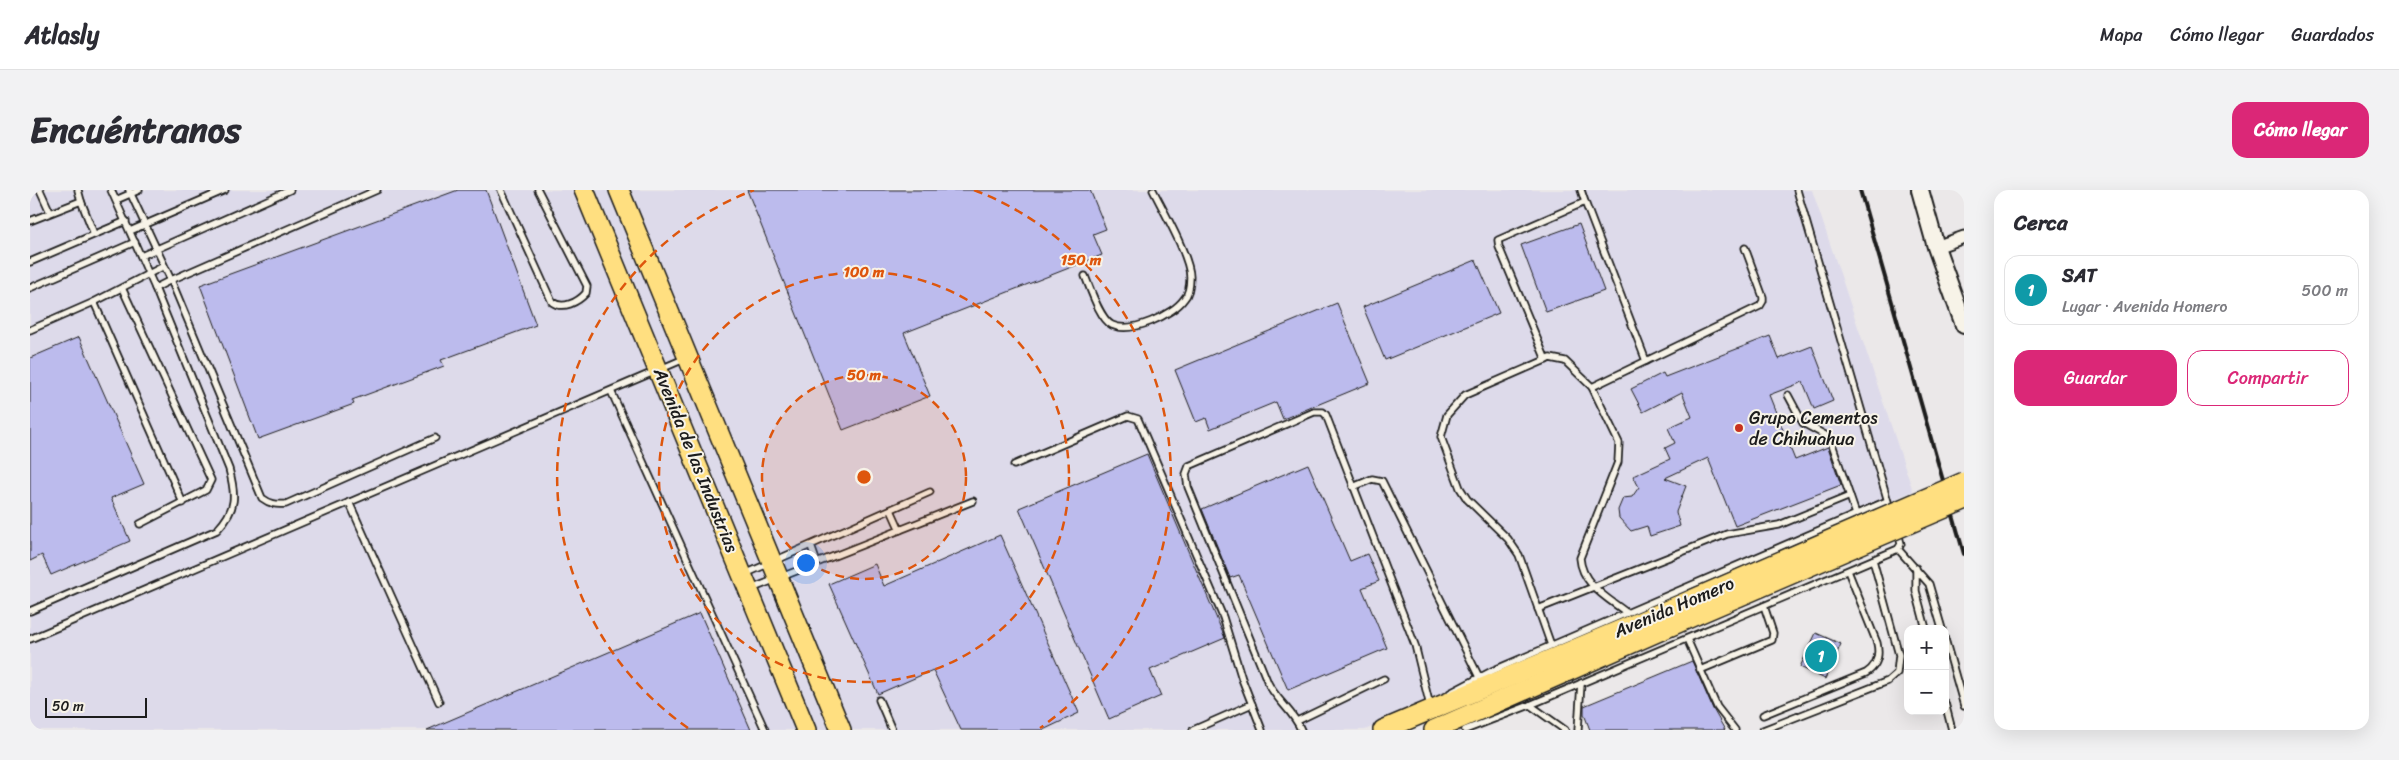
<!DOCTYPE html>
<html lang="es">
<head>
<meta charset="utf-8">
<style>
	:root { --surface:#fff; --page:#f2f2f3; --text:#2b2b33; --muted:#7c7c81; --line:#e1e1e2; --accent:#db2777 }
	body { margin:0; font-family:Sriracha,sans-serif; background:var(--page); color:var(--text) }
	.controls { position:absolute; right:15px; bottom:15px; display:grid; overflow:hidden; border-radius:10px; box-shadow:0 5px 20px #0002 }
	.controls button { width:45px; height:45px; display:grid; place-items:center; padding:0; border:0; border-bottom:1px solid var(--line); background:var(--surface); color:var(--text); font:25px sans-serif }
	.scale { position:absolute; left:15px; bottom:12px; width:102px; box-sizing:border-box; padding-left:5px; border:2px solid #1c1c1c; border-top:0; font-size:14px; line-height:18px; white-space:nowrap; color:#1c1c1c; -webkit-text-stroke:4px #f7f3e8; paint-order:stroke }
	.you { position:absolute; left:775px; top:372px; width:18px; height:18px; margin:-12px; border:4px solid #fff; border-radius:50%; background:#1a73e8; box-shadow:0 0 0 8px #1a73e833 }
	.badge { display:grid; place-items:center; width:32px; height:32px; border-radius:50%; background:var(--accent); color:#fff; font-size:16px; font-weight:700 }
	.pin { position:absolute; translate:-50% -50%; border:2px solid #fff; box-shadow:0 1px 5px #0006 }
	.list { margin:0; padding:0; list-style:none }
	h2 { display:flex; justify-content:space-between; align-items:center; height:65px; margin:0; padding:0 20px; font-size:21px }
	h2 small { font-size:16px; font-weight:400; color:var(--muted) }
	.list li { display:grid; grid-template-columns:32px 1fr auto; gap:15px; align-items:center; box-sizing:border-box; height:70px; margin:0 10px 10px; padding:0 10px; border:1px solid var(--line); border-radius:15px }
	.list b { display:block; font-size:19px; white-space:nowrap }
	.list p { margin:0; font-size:16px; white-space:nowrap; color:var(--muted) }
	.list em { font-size:16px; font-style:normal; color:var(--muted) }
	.actions { display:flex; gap:10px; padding:15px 20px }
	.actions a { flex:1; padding:11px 0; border:1px solid var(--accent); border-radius:15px; text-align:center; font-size:18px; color:var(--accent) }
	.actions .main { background:var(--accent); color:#fff }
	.map { position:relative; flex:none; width:1934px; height:540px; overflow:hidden; border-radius:15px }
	header { display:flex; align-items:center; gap:30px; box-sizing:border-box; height:70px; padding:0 25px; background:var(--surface); border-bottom:1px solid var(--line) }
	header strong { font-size:24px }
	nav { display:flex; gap:28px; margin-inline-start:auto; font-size:18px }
	.intro { display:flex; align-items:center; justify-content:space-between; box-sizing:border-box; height:120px; padding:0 30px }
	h1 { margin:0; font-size:35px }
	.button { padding:12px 22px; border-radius:15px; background:var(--accent); color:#fff; font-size:18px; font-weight:700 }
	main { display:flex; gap:30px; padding:0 30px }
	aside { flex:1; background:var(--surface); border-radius:15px; box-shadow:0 5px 20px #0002 }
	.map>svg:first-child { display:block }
	.built { fill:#dddaea }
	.building { fill:#bcbbed; stroke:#1c1c1c }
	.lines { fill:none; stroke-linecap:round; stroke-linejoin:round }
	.lane-casing { stroke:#1c1c1c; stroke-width:9 }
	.street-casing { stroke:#1c1c1c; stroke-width:15 }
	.secondary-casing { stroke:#1c1c1c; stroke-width:20 }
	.primary-casing { stroke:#1c1c1c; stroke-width:22 }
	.lane { stroke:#f7f3e8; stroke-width:5.5 }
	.street { stroke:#f7f3e8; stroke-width:11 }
	.secondary { stroke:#f7f3e8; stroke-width:16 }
	.primary { stroke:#ffdf80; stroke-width:19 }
	.rail { stroke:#1c1c1c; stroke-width:4 }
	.primary-bridge-casing { stroke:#1c1c1c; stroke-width:22; stroke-linecap:butt }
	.primary-bridge { stroke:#ffdf80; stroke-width:19 }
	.ring { fill:none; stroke:#de560d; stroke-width:2.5; stroke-dasharray:9 6 }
	.poi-dot { fill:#c8321e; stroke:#f7f3e8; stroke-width:2 }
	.labels { text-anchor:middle; stroke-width:4; stroke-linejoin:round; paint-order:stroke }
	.poi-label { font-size:18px; fill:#1c1c1c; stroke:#f7f3e8; text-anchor:start }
	.street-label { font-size:18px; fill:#1c1c1c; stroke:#f7f3e8 }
	.centre { fill:#de560d; stroke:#f7f3e8; stroke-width:2.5 }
	.ring-label { font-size:15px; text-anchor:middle; font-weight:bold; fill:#de560d; stroke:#f7f3e8; stroke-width:4; stroke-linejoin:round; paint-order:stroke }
</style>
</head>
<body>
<header>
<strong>Atlasly</strong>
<nav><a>Mapa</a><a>Cómo llegar</a><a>Guardados</a></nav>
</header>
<div class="intro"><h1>Encuéntranos</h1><a class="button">Cómo llegar</a></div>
<main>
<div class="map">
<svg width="1934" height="540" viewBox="0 0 1934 540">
	<rect width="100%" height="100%" fill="#ebe8e9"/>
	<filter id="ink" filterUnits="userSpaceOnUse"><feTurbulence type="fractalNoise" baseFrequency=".02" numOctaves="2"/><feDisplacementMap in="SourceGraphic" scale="10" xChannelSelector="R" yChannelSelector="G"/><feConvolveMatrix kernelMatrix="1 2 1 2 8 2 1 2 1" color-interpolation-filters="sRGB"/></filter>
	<g filter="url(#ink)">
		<path class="built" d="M 0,0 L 1782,0 L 1883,301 L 1335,540 L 0,540 Z"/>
		<g class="building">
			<path d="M 428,0 L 456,0 L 506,135 L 411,170 L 414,176 L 322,210 L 324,214 L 228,249 L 170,95 Z"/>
			<path d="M 717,0 L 1060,0 L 1076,39 L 1063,44 L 1072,65 L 874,143 L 900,206 L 813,240 Z"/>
			<path d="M 1549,34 L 1574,101 L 1516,122 L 1491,55 Z"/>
			<path d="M 1446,70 L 1469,123 L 1355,170 L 1333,117 Z"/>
			<path d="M 1307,113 L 1340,193 L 1253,229 L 1246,212 L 1180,239 L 1176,228 L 1166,232 L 1145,180 Z"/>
			<path d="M 1740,146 L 1749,169 L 1782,156 L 1803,211 L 1784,219 L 1773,192 L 1739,205 L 1765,270 L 1798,257 L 1811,295 L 1705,336 L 1678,268 L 1635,288 L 1656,296 L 1646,322 L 1650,336 L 1620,346 L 1617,336 L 1601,341 L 1589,328 L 1588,320 L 1593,308 L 1602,307 L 1609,297 L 1603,286 L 1640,269 L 1635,258 L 1645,253 L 1638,238 L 1662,227 L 1652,202 L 1613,222 L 1601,199 L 1633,183 L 1635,187 Z"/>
			<path d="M 49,147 L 114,294 L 81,308 L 100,351 L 21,385 L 12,365 L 0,371 L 0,168 Z"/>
			<path d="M 1117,264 L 1195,448 L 1120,480 L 1131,506 L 1079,529 L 989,318 Z"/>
			<path d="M 1278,274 L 1320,371 L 1337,364 L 1349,391 L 1332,398 L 1357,458 L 1258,500 L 1209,385 L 1200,388 L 1172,319 Z"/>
			<path d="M 970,345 L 1049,523 L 1013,540 L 931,540 L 903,480 L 848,504 L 799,394 L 845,374 L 854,396 Z"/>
			<path d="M 670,423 L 721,540 L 397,540 Z"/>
			<path d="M 1786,443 L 1811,454 L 1795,489 L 1770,477 Z"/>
			<path d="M 1662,471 L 1683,519 L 1695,540 L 1560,540 L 1554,524 L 1554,516 Z"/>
		</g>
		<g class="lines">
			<defs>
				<g id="lane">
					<path d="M 10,0 L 20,22"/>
					<path d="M 48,0 L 51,11"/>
					<path d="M 99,0 L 141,90 L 347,0"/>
					<path d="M 471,0 L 522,112 C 533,120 548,112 556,103 L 557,96 L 508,0"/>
					<path d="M 1551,0 L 1555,12"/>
					<path d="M 1767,0 L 1861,322"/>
					<path d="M 86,10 L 109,0"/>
					<path d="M 0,31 L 51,11 L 64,44"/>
					<path d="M 100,41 L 195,0"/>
					<path d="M 111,66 L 260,0"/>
					<path d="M 0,72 L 96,31"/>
					<path d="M 1055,86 C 1060,98 1070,129 1082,135 C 1101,144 1143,125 1154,109 C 1159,104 1160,94 1160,87 C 1160,67 1133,20 1123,0"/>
					<path d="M 0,98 L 105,52"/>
					<path d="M 92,98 L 181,290 L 176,300 L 110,334"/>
					<path d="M 125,98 L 141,90 L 232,308 C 240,314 246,315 256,314 L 405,248"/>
					<path d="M 64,112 L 153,313"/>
					<path d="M 0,140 L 64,112 L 134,76"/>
					<path d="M 1516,170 L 1469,57 L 1468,50 L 1555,12 L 1616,171"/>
					<path d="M 1562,197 L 1730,116 L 1733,111 L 1733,107 L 1715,58"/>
					<path d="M 581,201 L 735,540"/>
					<path d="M 1758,205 L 1773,233 L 1795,245 L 1801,251 L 1826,324"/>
					<path d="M 984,275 L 1098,226 L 1108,229 L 1193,427 L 1212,489 L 1232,540"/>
					<path d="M 1323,297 L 1342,289 L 1352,291 L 1449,487"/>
					<path d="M 319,312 L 409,512"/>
					<path d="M 861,320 L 870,340"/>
					<path d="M 781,356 L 787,373"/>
					<path d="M 1868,359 L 1899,394 L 1912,439"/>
					<path d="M 1886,378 L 1886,401 L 1896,439"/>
					<path d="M 715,384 L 900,302"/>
					<path d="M 721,399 L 943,311"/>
					<path d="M 1508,419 L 1697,344 L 1749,335 L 1820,306"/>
					<path d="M 0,421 L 187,340 C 207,319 206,305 199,279 L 125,98 L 81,0"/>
					<path d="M 0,449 L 654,169"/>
					<path d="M 1657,449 L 1687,517 L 1705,540"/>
					<path d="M 1915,449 L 1934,516"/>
					<path d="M 1521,455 L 1489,365 L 1478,349 L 1437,309 L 1430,298 L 1411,247 L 1417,225 L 1435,205 L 1520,168 L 1535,171 L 1562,197 L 1589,253 L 1588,272 L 1550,368 C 1552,395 1578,408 1597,423"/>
					<path d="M 1670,480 L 1742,450 L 1743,443 L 1734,416"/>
					<path d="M 1420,503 L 1462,481 L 1857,311"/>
					<path d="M 849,510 L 862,540"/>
					<path d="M 1915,513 L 1922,540"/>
					<path d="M 1500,515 L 1535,540"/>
					<path d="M 1733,525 L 1836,483 C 1847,476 1850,466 1847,453 L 1818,381"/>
					<path d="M 1267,531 L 1354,489"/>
					<path d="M 1163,540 L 1222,514"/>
					<path d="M 1271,540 C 1264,522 1247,511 1238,493 L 1158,297 L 1156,284 L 1159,276 L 1284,222 L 1293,222 L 1296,225 L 1385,455 L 1400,516"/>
					<path d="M 1435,540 L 1500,515 L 1868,359 L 1871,354 L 1868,342"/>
					<path d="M 1548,540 L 1551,493"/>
					<path d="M 1733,540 L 1858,491 L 1867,483 L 1869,465 L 1843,370"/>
				</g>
				<path id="street" d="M 1906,57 L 1934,47"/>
				<path id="secondary" d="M 1890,0 L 1906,57 L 1934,135"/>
				<g id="primary">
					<path d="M 554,0 L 776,540"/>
					<path d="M 589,0 L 811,540"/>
					<path d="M 1353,540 L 1661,410"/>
					<path d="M 1404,540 L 1666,425"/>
				</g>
			</defs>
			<use href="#lane" class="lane-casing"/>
			<use href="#street" class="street-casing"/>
			<use href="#secondary" class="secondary-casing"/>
			<use href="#primary" class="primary-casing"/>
			<use href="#lane" class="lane"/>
			<use href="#street" class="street"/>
			<use href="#secondary" class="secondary"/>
			<use href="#primary" class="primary"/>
			<path class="rail" d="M 1830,0 L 1934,364"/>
			<defs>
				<g id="primary-bridge">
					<path d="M 1661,410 L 1934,292"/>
					<path d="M 1666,425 L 1934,310"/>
				</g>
			</defs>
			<use href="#primary-bridge" class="primary-bridge-casing"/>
			<use href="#primary-bridge" class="primary-bridge"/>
		</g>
	</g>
	<circle cx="834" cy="287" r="102" fill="#de560d" fill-opacity=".12"/>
	<g class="ring">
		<circle cx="834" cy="287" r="102"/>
		<circle cx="834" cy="287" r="205"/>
		<path d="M658 538A307 307 0 0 1 724 0M944 0A307 307 0 0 1 1010 538"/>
	</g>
	<circle class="poi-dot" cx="1709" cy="238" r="5"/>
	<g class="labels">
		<g class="poi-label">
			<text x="1719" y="234">Grupo Cementos<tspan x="1719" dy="21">de Chihuahua</tspan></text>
		</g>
		<g class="street-label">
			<text transform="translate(666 270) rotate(68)" y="6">Avenida de las Industrias</text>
			<text transform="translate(1644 417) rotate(-23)" y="6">Avenida Homero</text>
		</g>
	</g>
	<circle cx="834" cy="287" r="8" class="centre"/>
	<g class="ring-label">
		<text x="1051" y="75">150 m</text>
		<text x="834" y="87">100 m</text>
		<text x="834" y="190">50 m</text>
	</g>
</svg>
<div class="controls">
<button>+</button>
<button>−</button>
</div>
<div class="scale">50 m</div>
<div class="you"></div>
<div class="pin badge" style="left:1791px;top:466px;background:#0f9aa8">1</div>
</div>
<aside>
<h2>Cerca<small></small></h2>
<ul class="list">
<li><span class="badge" style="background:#0f9aa8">1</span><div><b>SAT</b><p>Lugar · Avenida Homero</p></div><em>500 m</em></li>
</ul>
<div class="actions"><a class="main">Guardar</a><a>Compartir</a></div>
</aside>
</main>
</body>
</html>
